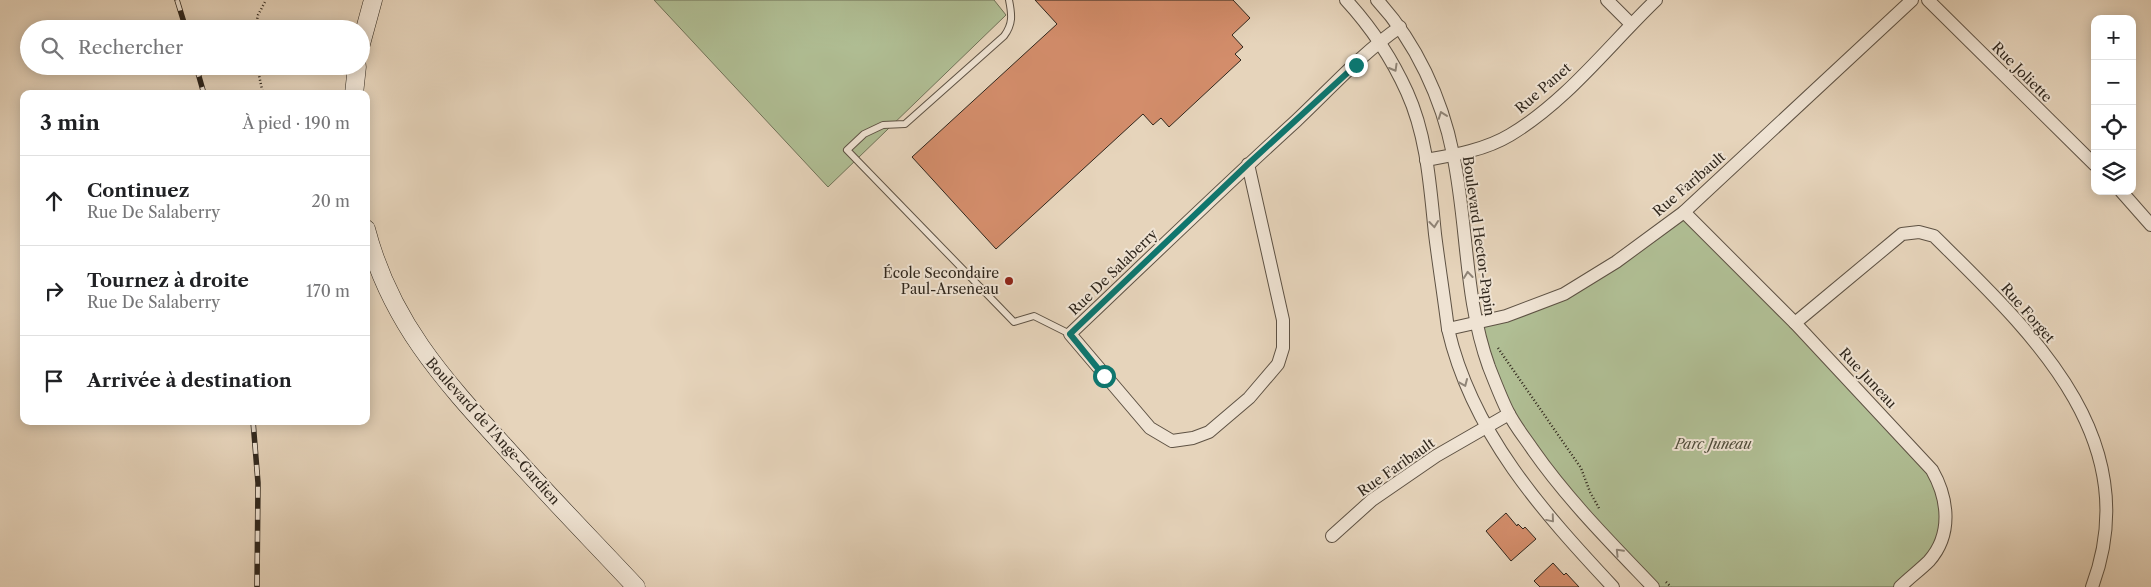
<!DOCTYPE html>
<html lang="fr">
<head>
<meta charset="utf-8">
<style>
	:root { --surface:#fff; --page:#f2f2f2; --text:#202124; --muted:#757577; --line:#e0e0e0 }
	body { margin:0; font-family:"Libre Caslon Text",serif; background:var(--page); color:var(--text) }
	.controls { position:absolute; right:15px; top:15px; display:grid; overflow:hidden; border-radius:10px; box-shadow:0 2px 12px #0003 }
	.controls button { width:45px; height:45px; display:grid; place-items:center; padding:0; border:0; border-bottom:1px solid var(--line); background:var(--surface); color:var(--text); font:25px sans-serif }
	.stop { position:absolute; width:15px; height:15px; margin:-11px; border:4px solid #0f766e; border-radius:50%; background:#fff }
	.stop.end { background:#0f766e; border-color:#fff; box-shadow:0 1px 5px #0008 }
	.list { margin:0; padding:0; list-style:none }
	h2 { display:flex; justify-content:space-between; align-items:center; height:65px; margin:0; padding:0 20px; font-size:21px }
	h2 small { font-size:16px; font-weight:400; color:var(--muted) }
	.list li { display:grid; grid-template-columns:32px 1fr auto; gap:15px; align-items:center; box-sizing:border-box; height:90px; padding:0 20px; border-top:1px solid var(--line) }
	.list b { display:block; font-size:19px; white-space:nowrap }
	.list p { margin:0; font-size:16px; white-space:nowrap; color:var(--muted) }
	.list em { font-size:16px; font-style:normal; color:var(--muted) }
	.icon { flex:none; width:28px; height:28px; fill:none; stroke:currentColor; stroke-width:2; stroke-linecap:round; stroke-linejoin:round }
	.map { position:relative; flex:none; width:2151px; height:587px; overflow:hidden }
	.search { position:absolute; background:var(--surface); box-shadow:0 2px 12px #0003; left:20px; top:20px; width:350px; height:55px; display:flex; align-items:center; gap:12px; box-sizing:border-box; padding:0 18px; border-radius:28px; color:var(--muted); font-size:19px }
	.panel { position:absolute; background:var(--surface); box-shadow:0 2px 12px #0003; left:20px; top:90px; width:350px; height:335px; border-radius:10px }
	.map>svg:first-child { display:block }
	.green { fill:#b0be94; stroke:#707258 }
	.building { fill:#d38d6b; stroke:#30271d }
	.lines { fill:none; stroke-linecap:round; stroke-linejoin:round }
	.service-casing { stroke:#5e5244; stroke-width:8 }
	.minor-casing { stroke:#5e5244; stroke-width:14 }
	.secondary-casing { stroke:#30271d; stroke-width:19 }
	.path { stroke:#30271d; stroke-width:2.5; stroke-dasharray:1 2.5; stroke-linecap:butt }
	.service { stroke:#efe3d3; stroke-width:6 }
	.minor { stroke:#efe3d3; stroke-width:12 }
	.secondary { stroke:#efe3d3; stroke-width:18 }
	.rail-casing { stroke:#30271d; stroke-width:5.5 }
	.rail { stroke:#efe3d3; stroke-width:4; stroke-dasharray:11; stroke-linecap:butt }
	.oneway { stroke:#908578 }
	.route { stroke:#0f766e; stroke-width:6 }
	.poi-dot { fill:#8f2418; stroke:#efe3d3; stroke-width:2 }
	.labels { text-anchor:middle; stroke-width:4; stroke-linejoin:round; paint-order:stroke }
	.street-label { font-size:14px; fill:#30271d; stroke:#efe3d3 }
	.poi-label { font-size:14px; fill:#30271d; stroke:#efe3d3; text-anchor:end }
	.park-label { font-size:14px; font-style:italic; fill:#504d3b; stroke:#efe3d3 }
</style>
</head>
<body>
<div class="map">
<svg width="2151" height="587" viewBox="0 0 2151 587">
	<rect width="100%" height="100%" fill="#e6d4bb"/>
	<filter id="stains"><feTurbulence type="fractalNoise" baseFrequency=".004" numOctaves="4"/><feColorMatrix values="0 0 0 0 .2 0 0 0 0 .09 0 0 0 0 .02 0 0 0 .5 -.17"/></filter>
	<radialGradient id="worn" r=".72"><stop offset=".6" stop-color="#630" stop-opacity="0"/><stop offset="1" stop-color="#630" stop-opacity=".3"/></radialGradient>
	<g class="green">
		<path d="M 654,0 L 994,0 L 1006,15 L 828,187 Z"/>
		<path d="M 1684,212 L 1932,470 L 1944,534 L 1900,587 L 1653,587 L 1527,441 L 1475,323 L 1564,294 Z"/>
	</g>
	<g class="building">
		<path d="M 1035,0 L 1233,0 L 1250,18 L 1232,35 L 1243,47 L 1235,54 L 1241,60 L 1169,127 L 1161,118 L 1153,125 L 1143,114 L 996,249 L 912,157 L 1057,24 Z"/>
		<path d="M 1506,513 L 1517,526 L 1518,524 L 1523,529 L 1525,527 L 1536,539 L 1511,561 L 1486,531 Z"/>
		<path d="M 1553,563 L 1564,575 L 1566,573 L 1579,587 L 1540,587 L 1534,581 Z"/>
	</g>
	<g class="lines">
		<defs>
			<path id="service" d="M 1009,0 C 1012,15 1013,24 1004,36 L 905,124 L 883,125 L 864,134 L 847,150 L 1014,322 L 1034,316 L 1070,334"/>
			<g id="minor">
				<path d="M 1346,0 C 1370,26 1392,59 1407,92 C 1427,136 1430,186 1435,234 C 1439,266 1444,297 1448,329 C 1472,433 1542,511 1613,587"/>
				<path d="M 1377,0 C 1416,42 1442,99 1453,154 C 1468,225 1464,298 1489,367 C 1495,382 1501,398 1508,412 C 1515,426 1525,438 1533,450 C 1568,500 1611,543 1653,587"/>
				<path d="M 1607,0 L 1631,24"/>
				<path d="M 1928,0 L 2095,165"/>
				<path d="M 1426,160 C 1455,155 1485,150 1510,135 C 1567,101 1609,45 1656,0"/>
				<path d="M 1248,164 L 1283,320 L 1283,348 L 1278,364 L 1249,398 L 1209,432 L 1193,438 L 1172,441 L 1150,428 L 1070,334 C 1145,263 1219,191 1296,121 C 1329,90 1362,53 1400,27"/>
				<path d="M 2121,191 L 2151,225"/>
				<path d="M 1684,212 L 1795,323 L 1932,470 C 1948,498 1953,534 1929,561 C 1920,570 1909,578 1900,587"/>
				<path d="M 1795,323 L 1902,234 L 1919,232 L 1934,236 C 2030,331 2148,438 2092,587"/>
				<path d="M 1448,329 L 1506,316 L 1564,294 L 1616,262 L 1684,212 L 1912,0"/>
				<path d="M 1332,536 L 1372,500 L 1436,456 L 1509,414"/>
			</g>
			<g id="secondary">
				<path d="M 361,44 L 373,0"/>
				<path d="M 354,94 L 357,66"/>
				<path d="M 366,229 C 390,321 442,378 504,446 C 547,494 592,540 636,587"/>
			</g>
		</defs>
		<use href="#service" class="service-casing"/>
		<use href="#minor" class="minor-casing"/>
		<use href="#secondary" class="secondary-casing"/>
		<g class="path">
			<path d="M 255,29 L 258,15 L 266,0"/>
			<path d="M 257,66 L 263,94"/>
			<path d="M 1498,348 L 1581,468 L 1590,492 L 1600,510"/>
			<path d="M 1666,582 L 1671,587"/>
		</g>
		<use href="#service" class="service"/>
		<use href="#minor" class="minor"/>
		<use href="#secondary" class="secondary"/>
		<defs>
			<g id="rail">
				<path d="M 177,0 L 186,29"/>
				<path d="M 196,66 L 204,94"/>
				<path d="M 253,421 L 258,483 L 257,587"/>
			</g>
		</defs>
		<use href="#rail" class="rail-casing"/>
		<use href="#rail" class="rail"/>
	</g>
	<defs><path id="oneway-chevron" d="M-2-3.5L2.5 0L-2 3.5" fill="none" stroke-width="1.6" stroke-linecap="round" stroke-linejoin="round" transform="scale(1.25)"/></defs>
	<g class="oneway">
		<use href="#oneway-chevron" transform="translate(1394 68) rotate(60)"/>
		<use href="#oneway-chevron" transform="translate(1442 115) rotate(-110)"/>
		<use href="#oneway-chevron" transform="translate(1434 224) rotate(84)"/>
		<use href="#oneway-chevron" transform="translate(1468 275) rotate(-96)"/>
		<use href="#oneway-chevron" transform="translate(1464 383) rotate(67)"/>
		<use href="#oneway-chevron" transform="translate(1551 519) rotate(50)"/>
		<use href="#oneway-chevron" transform="translate(1619 552) rotate(-134)"/>
	</g>
	<g class="lines">
		<path class="route" d="M 1104,376 L 1070,334 L 1248,164 L 1356,65"/>
	</g>
	<circle class="poi-dot" cx="1009" cy="281" r="5"/>
	<g class="labels">
		<g class="street-label">
			<text transform="translate(2022 72) rotate(45)" y="5">Rue Joliette</text>
			<text transform="translate(1543 88) rotate(-41)" y="5">Rue Panet</text>
			<text transform="translate(1689 184) rotate(-41)" y="5">Rue Faribault</text>
			<text transform="translate(1479 236) rotate(82)" y="5">Boulevard Hector-Papin</text>
			<text transform="translate(1113 272) rotate(-44)" y="5">Rue De Salaberry</text>
			<text transform="translate(2028 313) rotate(49)" y="5">Rue Forget</text>
			<text transform="translate(1868 378) rotate(47)" y="5">Rue Juneau</text>
			<text transform="translate(493 431) rotate(48)" y="5">Boulevard de l'Ange-Gardien</text>
			<text transform="translate(1396 467) rotate(-35)" y="5">Rue Faribault</text>
		</g>
		<g class="poi-label">
			<text x="999" y="278">École Secondaire<tspan x="999" dy="16">Paul-Arseneau</tspan></text>
		</g>
		<g class="park-label">
			<text x="1713" y="449">Parc Juneau</text>
		</g>
	</g>
	<rect width="100%" height="100%" filter="url(#stains)"/>
	<rect width="100%" height="100%" fill="url(#worn)"/>
</svg>
<div class="controls">
<button>+</button>
<button>−</button>
<button><svg class="icon" aria-label="locate" viewBox="0 0 24 24"><circle cx="12" cy="12" r="6"/><path d="M12 2v4M12 18v4M2 12h4M18 12h4"/></svg></button>
<button><svg class="icon" aria-label="layers" viewBox="0 0 24 24"><path d="M12 4l9 5-9 5-9-5zM3 14l9 5 9-5"/></svg></button>
</div>
<div class="stop" style="left:1104px;top:376px"></div>
<div class="stop end" style="left:1356px;top:65px"></div>
<div class="search"><svg class="icon" aria-label="search" viewBox="0 0 24 24"><circle cx="10" cy="10" r="6"/><path d="M15 15l6 6"/></svg>Rechercher</div>
<section class="panel">
<h2>3 min<small>À pied · 190 m</small></h2>
<ul class="list">
<li><svg class="icon" aria-label="ahead" viewBox="0 0 24 24"><path d="M12 20V5M6 11l6-6 6 6"/></svg><div><b>Continuez</b><p>Rue De Salaberry</p></div><em>20 m</em></li>
<li><svg class="icon" aria-label="right" viewBox="0 0 24 24"><path d="M7 20v-9h11M14 6l5 5-5 5"/></svg><div><b>Tournez à droite</b><p>Rue De Salaberry</p></div><em>170 m</em></li>
<li><svg class="icon" aria-label="arrive" viewBox="0 0 24 24"><path d="M6 21V4h12l-3 4 3 4H6"/></svg><div><b>Arrivée à destination</b></div></li>
</ul>
</section>
</div>
</body>
</html>
